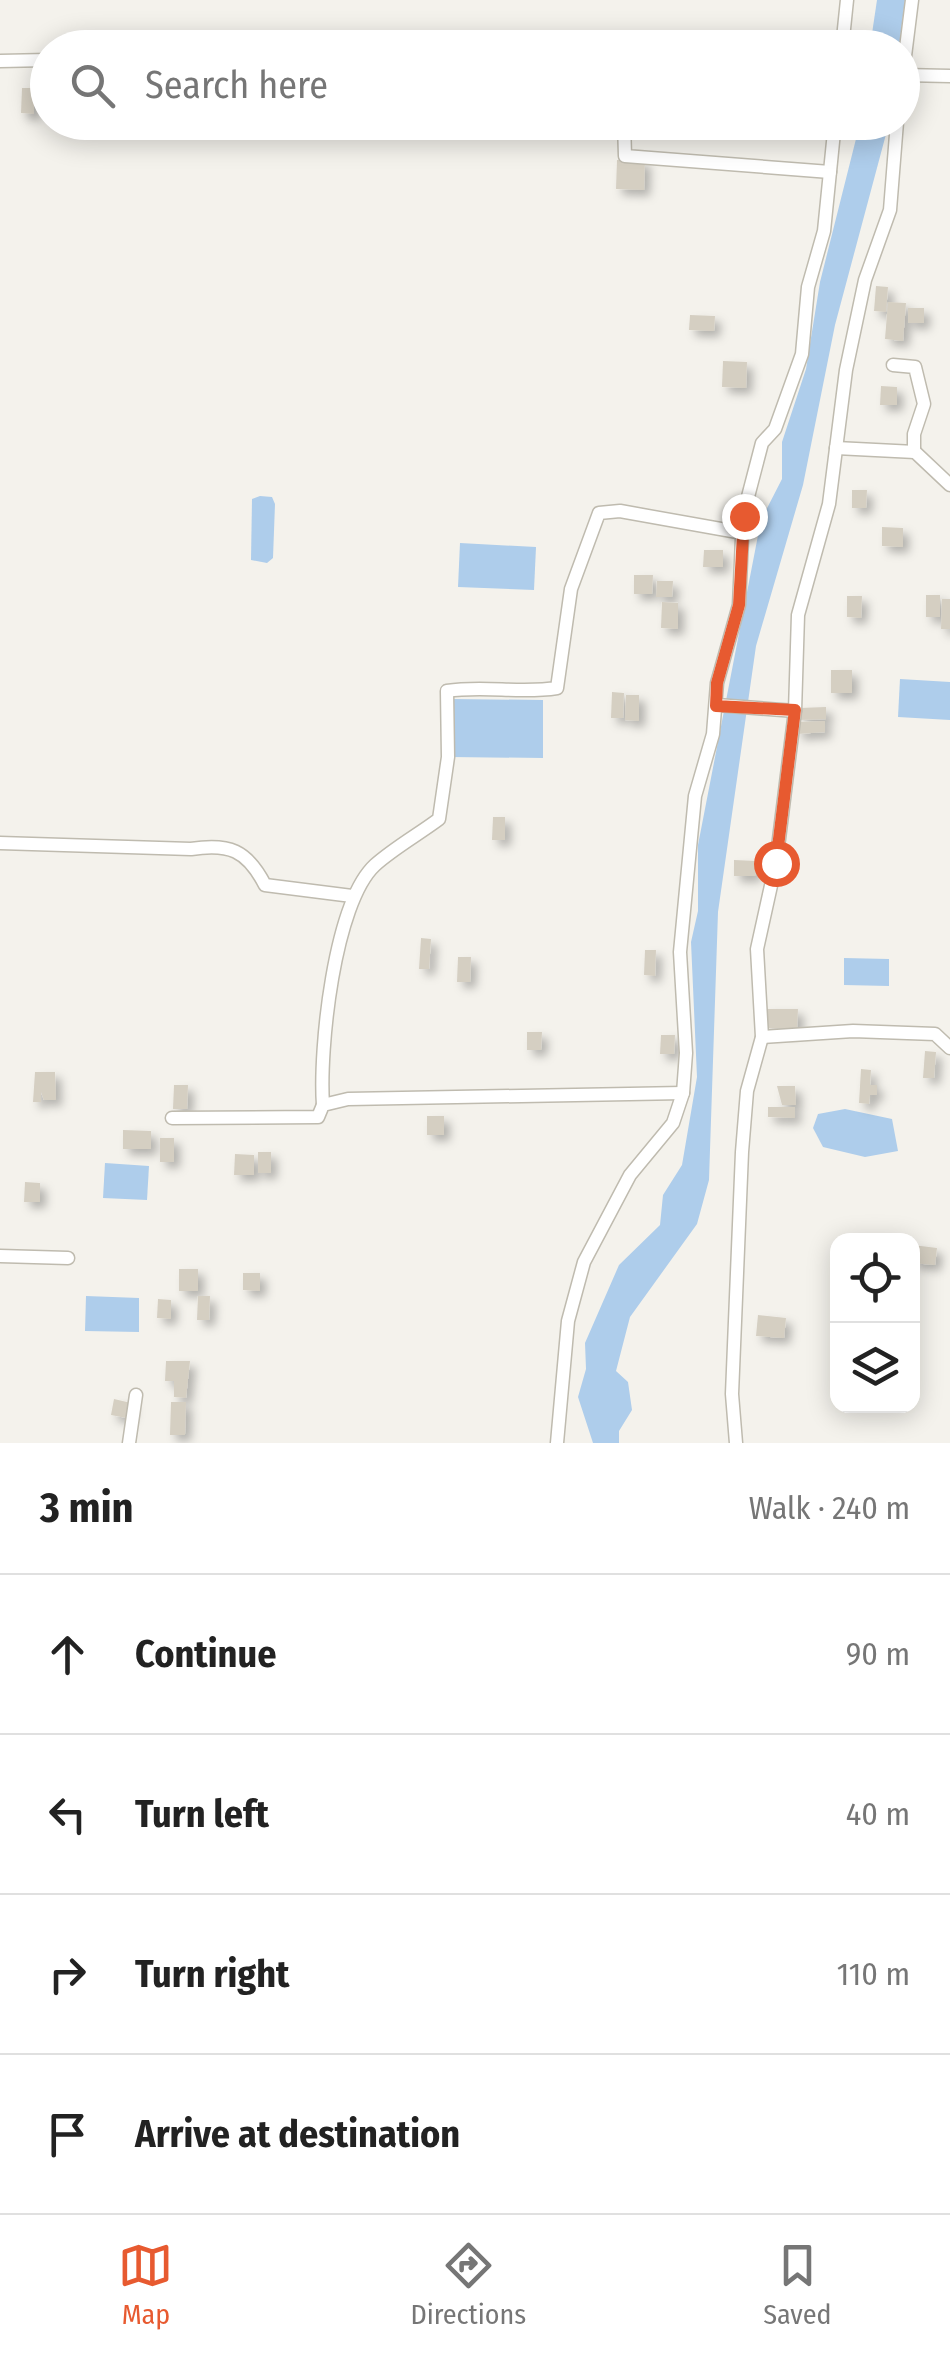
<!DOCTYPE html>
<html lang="en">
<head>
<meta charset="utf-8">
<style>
	:root { --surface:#fff; --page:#f6f6f6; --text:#222; --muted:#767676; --line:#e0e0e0; --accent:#e75a30 }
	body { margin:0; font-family:"Fira Sans Condensed",sans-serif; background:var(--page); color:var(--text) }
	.controls { position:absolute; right:30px; bottom:30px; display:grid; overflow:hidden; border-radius:20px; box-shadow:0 5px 25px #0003 }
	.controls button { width:90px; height:90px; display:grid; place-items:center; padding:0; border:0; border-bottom:2px solid var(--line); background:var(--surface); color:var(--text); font:50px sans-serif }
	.stop { position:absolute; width:30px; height:30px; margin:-22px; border:8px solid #e75a30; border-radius:50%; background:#fff }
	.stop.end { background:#e75a30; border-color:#fff; box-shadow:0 2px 10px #0008 }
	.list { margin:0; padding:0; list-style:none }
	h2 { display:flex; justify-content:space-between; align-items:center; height:130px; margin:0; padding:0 40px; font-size:42px }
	h2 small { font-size:32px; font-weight:400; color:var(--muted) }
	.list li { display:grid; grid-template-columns:65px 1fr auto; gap:30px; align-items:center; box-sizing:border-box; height:160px; padding:0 40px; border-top:2px solid var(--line) }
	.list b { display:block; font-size:38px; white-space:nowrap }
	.list em { font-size:32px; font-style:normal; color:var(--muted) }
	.icon { flex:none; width:55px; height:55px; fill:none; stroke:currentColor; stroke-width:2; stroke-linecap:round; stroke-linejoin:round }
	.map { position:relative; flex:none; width:950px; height:1443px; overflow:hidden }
	.search { position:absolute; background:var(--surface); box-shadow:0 5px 25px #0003; left:30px; right:30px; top:30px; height:110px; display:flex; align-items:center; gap:25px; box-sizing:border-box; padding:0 35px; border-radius:55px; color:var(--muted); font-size:38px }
	.sheet { height:770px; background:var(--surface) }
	nav { display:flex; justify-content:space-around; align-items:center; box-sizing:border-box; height:140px; border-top:2px solid var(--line); background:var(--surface); font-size:28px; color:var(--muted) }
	nav a { display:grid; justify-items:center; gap:5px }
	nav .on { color:var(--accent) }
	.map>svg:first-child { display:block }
	.water { fill:#aecdeb }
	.building { fill:#d5cfc2; filter:url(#shadow) }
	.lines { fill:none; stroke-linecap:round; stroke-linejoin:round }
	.minor-casing { stroke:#bfbbaf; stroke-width:15 }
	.minor { stroke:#fff; stroke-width:12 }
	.route { stroke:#e75a30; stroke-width:12 }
</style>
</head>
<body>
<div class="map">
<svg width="950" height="1443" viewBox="0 0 950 1443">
	<defs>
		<filter id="shadow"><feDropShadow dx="6" dy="6" stdDeviation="5" flood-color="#0004"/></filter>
	</defs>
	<rect width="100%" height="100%" fill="#f4f2ec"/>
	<g class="water">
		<path d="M 877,0 L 905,0 L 899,47 L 870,47 Z"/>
		<path d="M 860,123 L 889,123 L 835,325 L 803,485 L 756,646 L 718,912 L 709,1180 L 697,1224 L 630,1317 L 616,1371 L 628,1382 L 632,1410 L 619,1431 L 619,1443 L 593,1443 L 578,1397 L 586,1369 L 585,1343 L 619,1265 L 660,1225 L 663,1195 L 682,1165 L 697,1077 L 691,942 L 698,911 L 698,845 L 761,520 L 782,479 L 782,442 L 806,369 L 820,282 Z"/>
		<path d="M 260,496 L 272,497 L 275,504 L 273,558 L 267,563 L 251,560 L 252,499 Z"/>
		<path d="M 460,543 L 536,547 L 534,590 L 458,587 Z"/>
		<path d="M 900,679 L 950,682 L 950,720 L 898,717 Z"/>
		<path d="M 452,699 L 543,700 L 543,758 L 451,757 Z"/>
		<path d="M 844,958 L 889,959 L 889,986 L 844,985 Z"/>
		<path d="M 845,1109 L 892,1119 L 898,1151 L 865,1157 L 823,1147 L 813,1128 L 818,1114 Z"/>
		<path d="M 105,1163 L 149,1166 L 147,1200 L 103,1198 Z"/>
		<path d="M 86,1296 L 139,1298 L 139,1332 L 85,1331 Z"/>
	</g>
	<g class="building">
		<path d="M 22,88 L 34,88 L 34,114 L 21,113 Z"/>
		<path d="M 617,160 L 645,160 L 644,190 L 616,189 Z"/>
		<path d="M 876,286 L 888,287 L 886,312 L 874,311 Z"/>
		<path d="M 888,302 L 906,303 L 903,341 L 885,339 Z"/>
		<rect x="908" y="308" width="16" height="15"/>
		<path d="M 690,315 L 715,316 L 714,331 L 689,330 Z"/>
		<path d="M 723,361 L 747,362 L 746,388 L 722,387 Z"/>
		<path d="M 881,386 L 897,387 L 897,405 L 880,405 Z"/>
		<path d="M 852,490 L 867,490 L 866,508 L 852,508 Z"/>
		<path d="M 882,527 L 903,528 L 903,547 L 882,546 Z"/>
		<path d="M 704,550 L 723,550 L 723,567 L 703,567 Z"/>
		<path d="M 634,575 L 653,575 L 652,594 L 634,594 Z"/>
		<path d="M 657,581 L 673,581 L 672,597 L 656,597 Z"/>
		<rect x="926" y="595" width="14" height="22"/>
		<path d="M 847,596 L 862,596 L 861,618 L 847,617 Z"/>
		<path d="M 942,599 L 950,599 L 950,629 L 941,629 Z"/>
		<path d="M 662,602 L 678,603 L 678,629 L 661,628 Z"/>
		<rect x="831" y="670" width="21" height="23"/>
		<path d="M 612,692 L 624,693 L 623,718 L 611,718 Z"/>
		<path d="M 626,695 L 639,695 L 639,721 L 625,720 Z"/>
		<path d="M 826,707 L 826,719 L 799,720 L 799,708 Z"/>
		<path d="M 825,721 L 825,732 L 797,734 L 796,722 Z"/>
		<path d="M 493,817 L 505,817 L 505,840 L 492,840 Z"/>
		<path d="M 734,860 L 756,861 L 755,876 L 734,876 Z"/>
		<path d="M 421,938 L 431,939 L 429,969 L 419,969 Z"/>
		<path d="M 645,950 L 656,950 L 655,976 L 644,975 Z"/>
		<path d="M 458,957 L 471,957 L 470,982 L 457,982 Z"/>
		<path d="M 765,1009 L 798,1009 L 797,1029 L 765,1028 Z"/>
		<path d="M 527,1032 L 542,1032 L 541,1050 L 527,1050 Z"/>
		<path d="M 661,1035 L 675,1035 L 674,1054 L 660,1054 Z"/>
		<path d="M 925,1051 L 936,1052 L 934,1078 L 923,1078 Z"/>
		<path d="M 861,1069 L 871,1070 L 870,1085 L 877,1085 L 877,1095 L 870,1095 L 869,1104 L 859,1103 Z"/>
		<path d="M 35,1072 L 55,1072 L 56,1100 L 44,1100 L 41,1092 L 41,1102 L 33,1102 Z"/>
		<path d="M 174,1085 L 188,1085 L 187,1109 L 173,1109 Z"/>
		<path d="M 777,1086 L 795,1086 L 796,1105 L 782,1105 Z"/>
		<path d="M 768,1107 L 795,1107 L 795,1118 L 768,1117 Z"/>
		<rect x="427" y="1116" width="17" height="19"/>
		<path d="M 123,1130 L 151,1131 L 151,1149 L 123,1149 Z"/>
		<rect x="160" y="1138" width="14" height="24"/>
		<rect x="258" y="1152" width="13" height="21"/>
		<path d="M 235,1154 L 254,1155 L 254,1175 L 234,1175 Z"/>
		<path d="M 25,1182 L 40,1183 L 40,1202 L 24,1202 Z"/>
		<path d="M 913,1245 L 937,1248 L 935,1265 L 912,1263 Z"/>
		<rect x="179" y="1269" width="19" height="22"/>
		<path d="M 243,1273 L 260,1273 L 260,1291 L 243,1290 Z"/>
		<path d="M 198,1296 L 210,1296 L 209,1320 L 197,1320 Z"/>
		<path d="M 158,1299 L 171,1300 L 171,1319 L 157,1318 Z"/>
		<path d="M 758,1315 L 786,1318 L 784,1338 L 756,1336 Z"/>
		<path d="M 166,1361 L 190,1361 L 186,1398 L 174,1397 L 174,1381 L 165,1381 Z"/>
		<path d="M 114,1399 L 131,1403 L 127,1418 L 111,1415 Z"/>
		<path d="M 171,1402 L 186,1402 L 185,1435 L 170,1435 Z"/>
	</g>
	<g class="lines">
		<defs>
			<g id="minor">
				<path d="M 842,48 L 847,0"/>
				<path d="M 0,61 L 48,60"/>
				<path d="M 903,75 L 950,76"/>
				<path d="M 902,80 L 912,0"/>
				<path d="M 624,122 L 625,156 L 830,172"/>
				<path d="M 893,365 L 915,367 L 924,404 L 914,434 L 914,452"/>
				<path d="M 836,448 L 915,452 L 950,485"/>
				<path d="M 717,705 L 795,711"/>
				<path d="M 0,843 L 191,849 C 229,843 247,850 265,885 L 352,896"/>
				<path d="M 762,1037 L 853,1031 L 935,1034 L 950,1048"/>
				<path d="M 323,1105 C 319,1049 334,903 375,865 C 394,848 419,834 439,819 L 448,757 L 447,691 C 484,685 520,694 557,688 L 571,589 L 599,513 L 620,511 L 743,533"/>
				<path d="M 172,1118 L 318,1117 L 323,1105 L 348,1099 L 683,1093"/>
				<path d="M 0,1256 L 68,1258"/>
				<path d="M 129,1443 L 136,1395"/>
				<path d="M 557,1443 L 568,1321 L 584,1262 L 630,1175 L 673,1123 L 683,1093 L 686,1053 L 680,952 L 695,796 L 713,734 L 717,683 L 739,605 L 743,516 L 762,443 L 775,429 L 802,354 L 808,287 L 824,231 L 835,122"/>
				<path d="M 736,1443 L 732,1394 L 742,1152 L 747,1091 L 762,1037 L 757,949 L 776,863 L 795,711 L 798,615 L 829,504 L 846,370 L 865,280 L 890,210 L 897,122"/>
			</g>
		</defs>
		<use href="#minor" class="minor-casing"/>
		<use href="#minor" class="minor"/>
	</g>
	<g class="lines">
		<path class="route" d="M 744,516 L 739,605 L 717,683 L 716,706 L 795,710 L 776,863"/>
	</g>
</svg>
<div class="controls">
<button><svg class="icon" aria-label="locate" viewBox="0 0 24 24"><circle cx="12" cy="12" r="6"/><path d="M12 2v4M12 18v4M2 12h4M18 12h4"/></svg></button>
<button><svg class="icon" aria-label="layers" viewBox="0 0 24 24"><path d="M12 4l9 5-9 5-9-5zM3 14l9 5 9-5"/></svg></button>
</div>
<div class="stop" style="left:776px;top:863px"></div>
<div class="stop end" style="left:744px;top:516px"></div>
<div class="search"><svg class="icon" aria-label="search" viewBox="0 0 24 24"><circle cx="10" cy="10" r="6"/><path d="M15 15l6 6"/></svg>Search here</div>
</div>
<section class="sheet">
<h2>3 min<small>Walk · 240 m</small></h2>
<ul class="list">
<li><svg class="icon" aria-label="ahead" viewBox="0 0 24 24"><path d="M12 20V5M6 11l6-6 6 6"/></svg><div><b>Continue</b></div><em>90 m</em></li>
<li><svg class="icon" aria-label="left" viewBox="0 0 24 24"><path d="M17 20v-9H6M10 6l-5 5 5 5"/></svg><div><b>Turn left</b></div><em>40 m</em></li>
<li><svg class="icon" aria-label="right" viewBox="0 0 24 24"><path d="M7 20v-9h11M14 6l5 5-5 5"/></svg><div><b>Turn right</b></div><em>110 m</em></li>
<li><svg class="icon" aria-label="arrive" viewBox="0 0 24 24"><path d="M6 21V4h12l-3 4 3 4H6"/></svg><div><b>Arrive at destination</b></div></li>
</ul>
</section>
<nav>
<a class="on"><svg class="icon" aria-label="map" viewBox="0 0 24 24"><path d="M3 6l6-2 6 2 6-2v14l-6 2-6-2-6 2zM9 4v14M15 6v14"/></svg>Map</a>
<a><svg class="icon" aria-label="directions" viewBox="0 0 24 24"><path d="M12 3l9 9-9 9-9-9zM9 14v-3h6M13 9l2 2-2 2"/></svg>Directions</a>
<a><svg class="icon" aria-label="saved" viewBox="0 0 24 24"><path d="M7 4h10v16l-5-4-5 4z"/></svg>Saved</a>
</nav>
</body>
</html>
